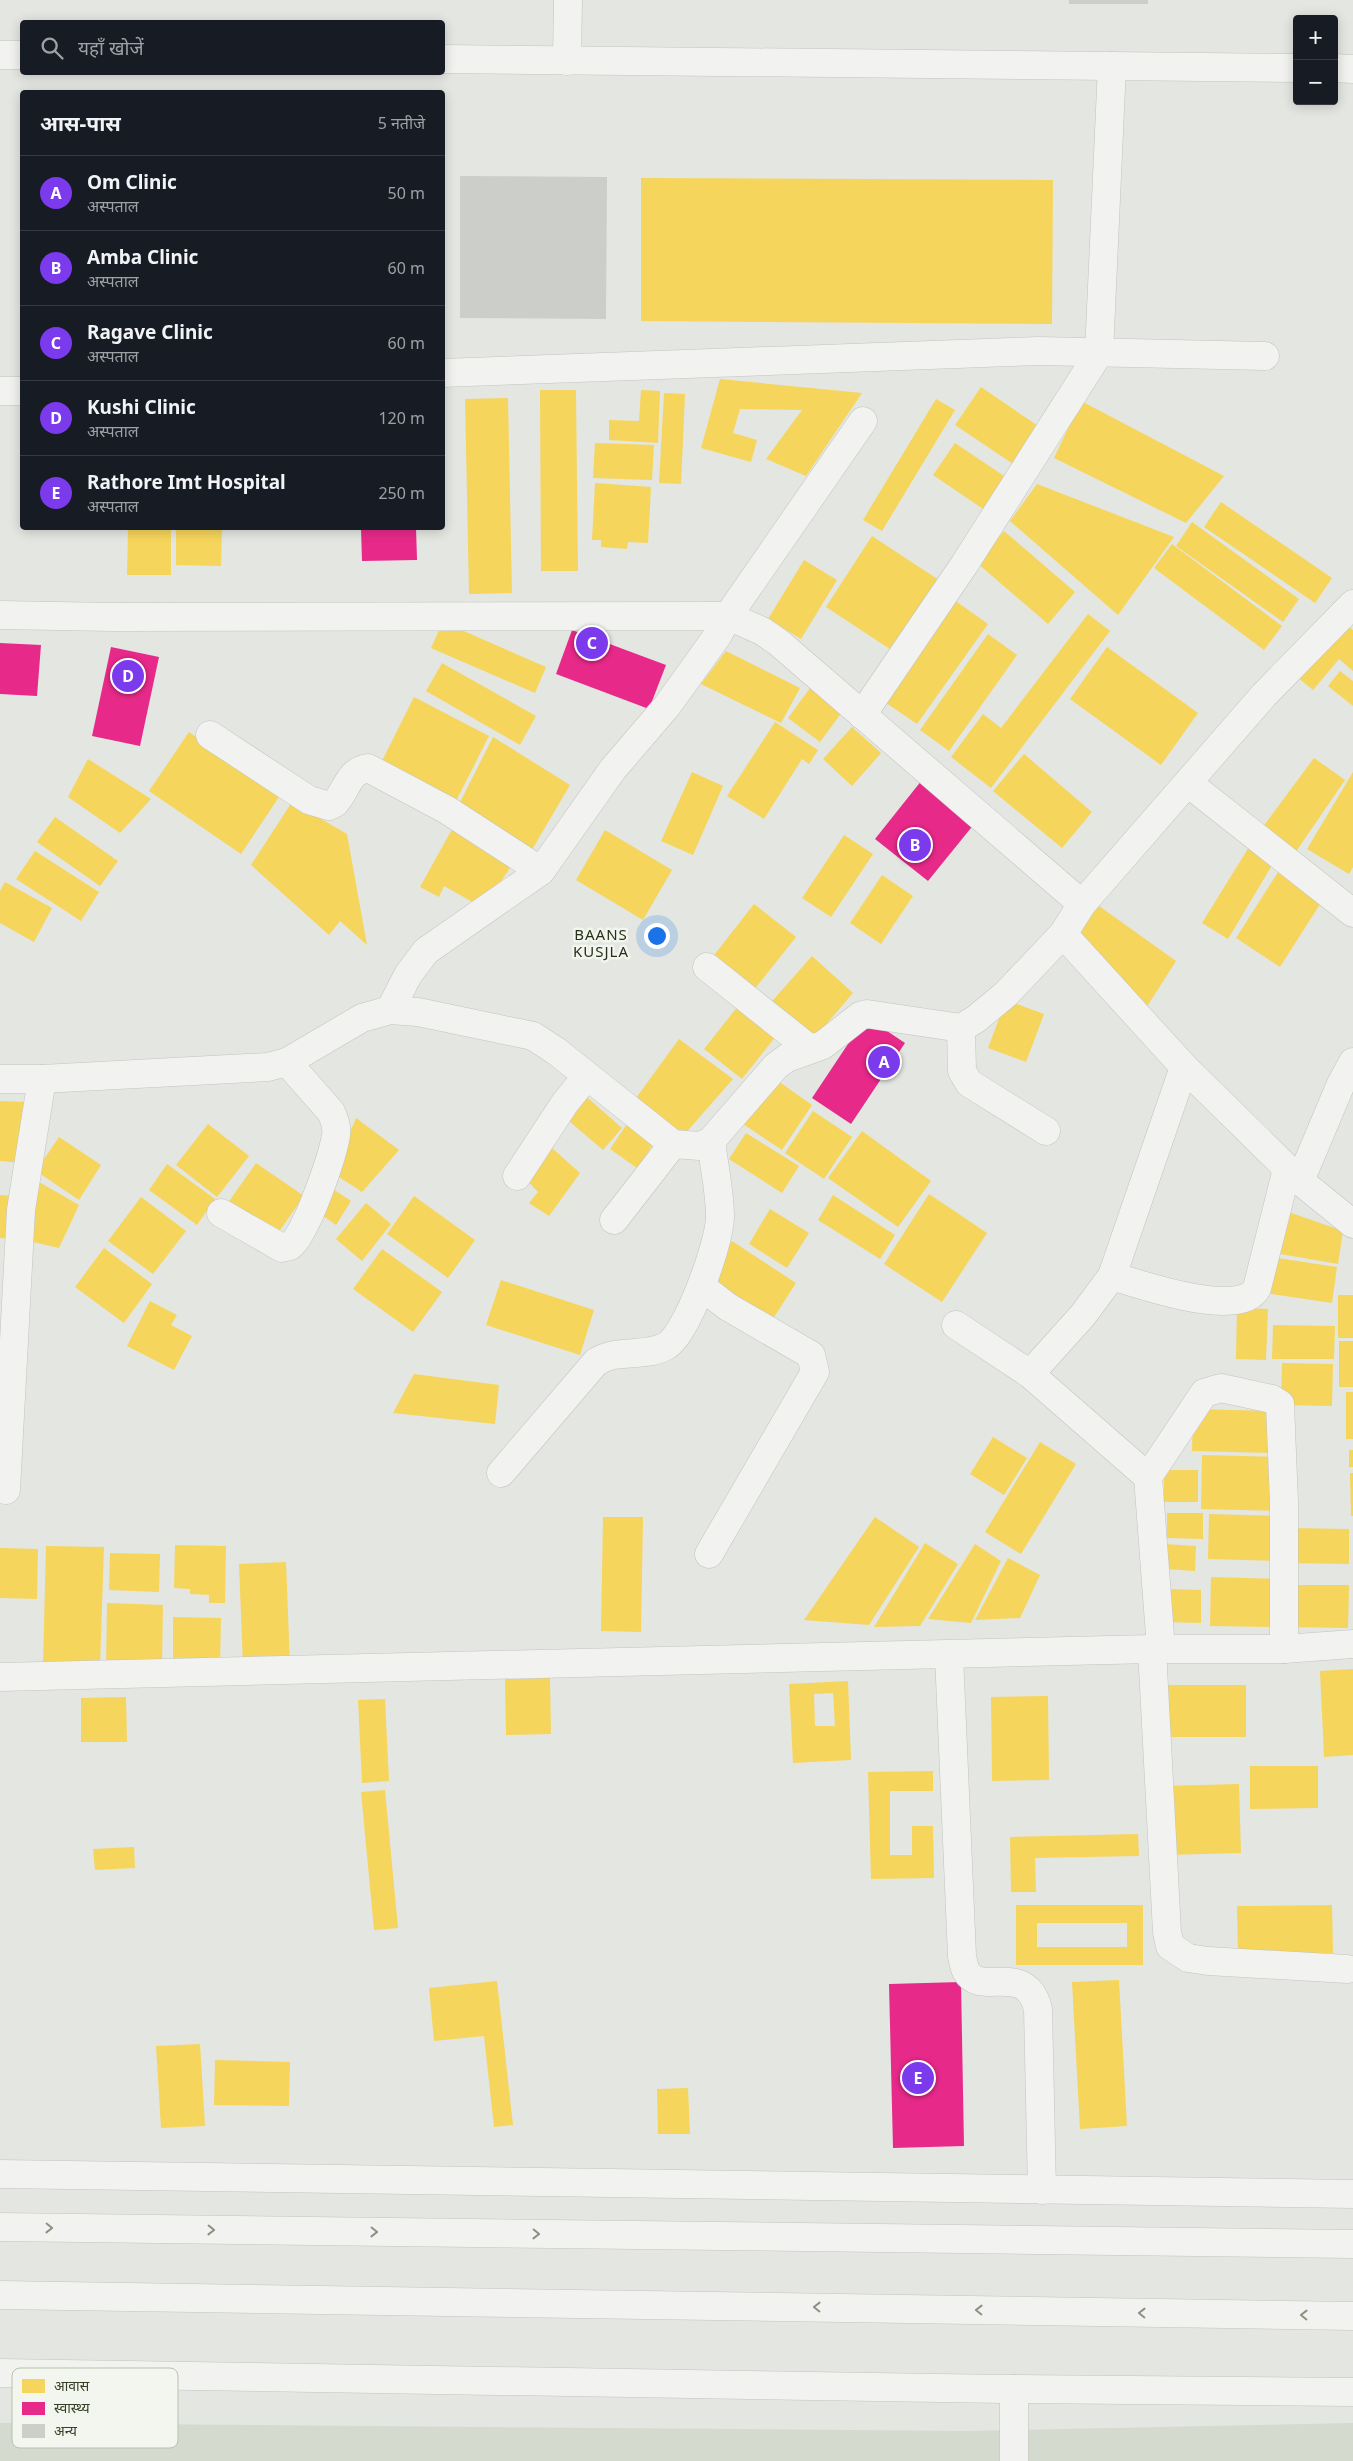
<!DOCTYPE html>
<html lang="hi">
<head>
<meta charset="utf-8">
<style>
	:root { --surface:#171b24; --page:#20242c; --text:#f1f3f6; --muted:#9ea1a6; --line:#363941; --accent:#7c3aed }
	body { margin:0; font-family:"Noto Sans","Noto Sans Devanagari",sans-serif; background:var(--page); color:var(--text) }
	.controls { position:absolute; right:15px; top:15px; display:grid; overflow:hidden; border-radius:5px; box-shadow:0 2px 12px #0003 }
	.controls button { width:45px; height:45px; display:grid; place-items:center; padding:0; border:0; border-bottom:1px solid var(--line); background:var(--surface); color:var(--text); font:25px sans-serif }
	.you { position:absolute; left:656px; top:935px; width:18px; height:18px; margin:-12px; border:4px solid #fff; border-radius:50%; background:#1a73e8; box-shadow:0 0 0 8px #1a73e833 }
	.badge { display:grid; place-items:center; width:32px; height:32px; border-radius:50%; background:var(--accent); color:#fff; font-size:16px; font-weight:700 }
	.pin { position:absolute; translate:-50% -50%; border:2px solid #fff; box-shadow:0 1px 5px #0006 }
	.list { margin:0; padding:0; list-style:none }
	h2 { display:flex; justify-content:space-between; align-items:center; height:65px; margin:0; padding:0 20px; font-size:21px }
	h2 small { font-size:16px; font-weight:400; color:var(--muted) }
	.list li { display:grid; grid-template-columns:32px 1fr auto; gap:15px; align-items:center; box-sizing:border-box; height:75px; padding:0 20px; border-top:1px solid var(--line) }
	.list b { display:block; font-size:19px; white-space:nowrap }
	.list p { margin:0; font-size:16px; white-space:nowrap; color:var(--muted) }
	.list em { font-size:16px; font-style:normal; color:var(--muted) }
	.icon { flex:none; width:28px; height:28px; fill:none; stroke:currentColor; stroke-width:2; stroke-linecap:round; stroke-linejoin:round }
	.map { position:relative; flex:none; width:1353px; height:2461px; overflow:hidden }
	.search { position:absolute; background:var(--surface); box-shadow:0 2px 12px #0003; left:20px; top:20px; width:425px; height:55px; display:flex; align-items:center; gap:12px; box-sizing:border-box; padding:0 18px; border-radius:5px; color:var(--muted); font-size:19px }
	.panel { position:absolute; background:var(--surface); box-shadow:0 2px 12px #0003; left:20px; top:90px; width:425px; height:440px; border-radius:5px }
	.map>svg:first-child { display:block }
	.built { fill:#d4dace }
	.homes { fill:#f6d55c; fill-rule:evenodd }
	.health { fill:#e7298a }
	.building { fill:#cccec9 }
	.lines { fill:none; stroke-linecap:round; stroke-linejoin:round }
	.minor-casing { stroke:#c2c4bf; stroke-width:29 }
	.minor { stroke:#f2f3f0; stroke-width:28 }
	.oneway { stroke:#8b9181 }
	.labels { text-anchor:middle; stroke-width:5; stroke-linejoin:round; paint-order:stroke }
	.neighbourhood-label { font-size:15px; letter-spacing:1px; fill:#273119; stroke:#f3f6ee }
	.key { fill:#f3f6ee; stroke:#babfb2; stroke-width:1 }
	.key-label { font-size:14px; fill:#364027 }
</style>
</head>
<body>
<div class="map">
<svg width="1353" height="2461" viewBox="0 0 1353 2461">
	<rect width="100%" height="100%" fill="#e4e6e1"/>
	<path class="built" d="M 0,2423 L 965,2431 L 1353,2423 L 1353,2461 L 0,2461 Z"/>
	<g class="homes">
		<path d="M 641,178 L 1053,180 L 1052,324 L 641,321 Z"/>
		<path d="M 720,379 L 862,393 L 806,476 L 766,459 L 802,410 L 740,409 L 733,433 L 757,440 L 751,462 L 701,448 Z"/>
		<path d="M 981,387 L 1044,430 L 1019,468 L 955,425 Z"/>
		<path d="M 540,390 L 576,390 L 578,571 L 541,571 Z"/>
		<path d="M 641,390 L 660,391 L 658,443 L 609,440 L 609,420 L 639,421 Z"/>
		<path d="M 664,393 L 685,394 L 681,484 L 659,483 Z"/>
		<path d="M 508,398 L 512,593 L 469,594 L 465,399 Z"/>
		<path d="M 936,399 L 955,410 L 882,531 L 863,520 Z"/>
		<path d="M 1081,401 L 1224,476 L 1186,523 L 1054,458 Z"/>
		<path d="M 595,443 L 654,445 L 652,480 L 593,478 Z"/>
		<path d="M 955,443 L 1013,482 L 992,515 L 933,475 Z"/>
		<path d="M 595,483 L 651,487 L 648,543 L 628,542 L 627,549 L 601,547 L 601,540 L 592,540 Z"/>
		<path d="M 1037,484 L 1174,537 L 1118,615 L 1010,521 Z"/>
		<path d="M 1221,502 L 1332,578 L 1315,603 L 1204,527 Z"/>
		<path d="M 1192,522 L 1299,599 L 1283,622 L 1176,546 Z"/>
		<path d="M 128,528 L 171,528 L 171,575 L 127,575 Z"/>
		<path d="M 176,528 L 222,528 L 221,566 L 176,565 Z"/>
		<path d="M 1004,531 L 1075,592 L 1048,624 L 977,563 Z"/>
		<path d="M 872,536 L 945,584 L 899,655 L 826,607 Z"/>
		<path d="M 1172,544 L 1282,626 L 1264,650 L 1154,568 Z"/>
		<path d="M 804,560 L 837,580 L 801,639 L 768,619 Z"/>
		<path d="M 950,597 L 988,624 L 917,724 L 879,698 Z"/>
		<path d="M 1088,614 L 1110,631 L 991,788 L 951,757 L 983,714 L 1001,728 Z"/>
		<path d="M 1343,621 L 1353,630 L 1353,671 L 1339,659 L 1313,690 L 1296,676 Z"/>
		<path d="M 443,622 L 546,667 L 535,693 L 431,648 Z"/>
		<path d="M 988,634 L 1017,655 L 949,751 L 920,730 Z"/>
		<path d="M 1107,647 L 1198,713 L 1161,765 L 1070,699 Z"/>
		<path d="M 726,651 L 800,688 L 781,723 L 701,684 Z"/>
		<path d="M 442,663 L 536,716 L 520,745 L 426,691 Z"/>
		<path d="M 1340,671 L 1353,681 L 1353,706 L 1328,686 Z"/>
		<path d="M 810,688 L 842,712 L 820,742 L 788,718 Z"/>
		<path d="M 414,697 L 489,736 L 454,805 L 379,767 Z"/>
		<path d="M 775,722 L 818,750 L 809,764 L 802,759 L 764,819 L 727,796 Z"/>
		<path d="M 852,727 L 881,753 L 852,786 L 823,759 Z"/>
		<path d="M 189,732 L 281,794 L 241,854 L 149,791 Z"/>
		<path d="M 493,737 L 570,785 L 530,853 L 456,810 Z"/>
		<path d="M 1024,754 L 1092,812 L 1062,848 L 993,791 Z"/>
		<path d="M 1314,758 L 1345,780 L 1295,853 L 1262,828 Z"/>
		<path d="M 88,759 L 151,799 L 120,833 L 68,797 Z"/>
		<path d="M 692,772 L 723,786 L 693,855 L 661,841 Z"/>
		<path d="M 1353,772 L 1353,867 L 1349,874 L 1307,849 Z"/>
		<path d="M 292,802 L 347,834 L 367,945 L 340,921 L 329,935 L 251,865 Z"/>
		<path d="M 55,817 L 118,861 L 100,886 L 37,842 Z"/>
		<path d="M 456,822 L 518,856 L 483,908 L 444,886 L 439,897 L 420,887 Z"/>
		<path d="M 605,830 L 672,870 L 643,920 L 576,880 Z"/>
		<path d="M 844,835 L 873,854 L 831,917 L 802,898 Z"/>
		<path d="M 1249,847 L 1274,862 L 1228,939 L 1202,923 Z"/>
		<path d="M 35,851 L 99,892 L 81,921 L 16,879 Z"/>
		<path d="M 1280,869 L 1324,898 L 1280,967 L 1236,938 Z"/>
		<path d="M 882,875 L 913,896 L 881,944 L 850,923 Z"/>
		<path d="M 5,882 L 52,908 L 34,942 L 0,923 L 0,891 Z"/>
		<path d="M 754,904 L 796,937 L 750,995 L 708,963 Z"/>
		<path d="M 1099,906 L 1176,961 L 1146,1008 L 1074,936 Z"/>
		<path d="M 812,956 L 853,993 L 809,1044 L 767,1007 Z"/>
		<path d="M 1006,1000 L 1044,1014 L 1026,1062 L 988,1048 Z"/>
		<path d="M 738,1006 L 776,1036 L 742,1079 L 704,1049 Z"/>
		<path d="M 679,1039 L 733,1079 L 683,1136 L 631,1105 Z"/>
		<path d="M 771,1076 L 812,1105 L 782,1150 L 740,1122 Z"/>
		<path d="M 581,1092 L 622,1128 L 603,1150 L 562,1115 Z"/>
		<path d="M 0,1101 L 26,1102 L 23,1163 L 0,1161 Z"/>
		<path d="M 813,1111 L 852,1137 L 824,1179 L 785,1153 Z"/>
		<path d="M 356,1118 L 399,1150 L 362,1192 L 333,1173 Z"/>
		<path d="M 208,1124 L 249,1156 L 217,1197 L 176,1165 Z"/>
		<path d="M 627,1124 L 654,1143 L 637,1168 L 610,1149 Z"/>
		<path d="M 862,1131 L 931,1181 L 898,1227 L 828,1178 Z"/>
		<path d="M 746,1133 L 799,1166 L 782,1193 L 729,1159 Z"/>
		<path d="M 59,1137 L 101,1165 L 79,1200 L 36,1171 Z"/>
		<path d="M 544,1141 L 580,1173 L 549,1216 L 529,1203 L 538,1192 L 523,1176 Z"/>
		<path d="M 256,1163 L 304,1196 L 273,1240 L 225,1207 Z"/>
		<path d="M 167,1164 L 215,1199 L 197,1225 L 149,1190 Z"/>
		<path d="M 32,1178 L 79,1205 L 59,1248 L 24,1240 Z"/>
		<path d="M 327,1185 L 351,1201 L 336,1225 L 312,1208 Z"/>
		<path d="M 929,1194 L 987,1233 L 942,1302 L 884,1264 Z"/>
		<path d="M 0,1195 L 15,1196 L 11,1239 L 0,1238 Z"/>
		<path d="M 833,1195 L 895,1235 L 880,1259 L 818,1220 Z"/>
		<path d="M 414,1196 L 475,1240 L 448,1278 L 387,1234 Z"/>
		<path d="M 141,1197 L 186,1231 L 153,1274 L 108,1241 Z"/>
		<path d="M 366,1203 L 391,1224 L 362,1261 L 336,1239 Z"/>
		<path d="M 770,1209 L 809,1233 L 787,1268 L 749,1244 Z"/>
		<path d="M 1280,1209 L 1343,1231 L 1338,1264 L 1269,1252 Z"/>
		<path d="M 732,1241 L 796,1283 L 767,1328 L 706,1282 Z"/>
		<path d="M 104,1248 L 152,1284 L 124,1323 L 75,1287 Z"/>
		<path d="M 382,1249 L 442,1292 L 413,1332 L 353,1289 Z"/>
		<path d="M 1271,1257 L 1337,1267 L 1332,1303 L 1265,1293 Z"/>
		<path d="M 501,1280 L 594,1310 L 580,1355 L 486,1325 Z"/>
		<rect x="1338" y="1295" width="15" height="43"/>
		<path d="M 150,1301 L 177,1315 L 171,1325 L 192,1336 L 174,1370 L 127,1346 Z"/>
		<path d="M 1237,1308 L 1268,1309 L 1266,1360 L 1236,1359 Z"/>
		<path d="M 1273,1325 L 1335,1326 L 1334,1359 L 1272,1359 Z"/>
		<rect x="1339" y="1341" width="14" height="46"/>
		<path d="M 1282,1363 L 1333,1364 L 1332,1406 L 1281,1405 Z"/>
		<path d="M 414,1374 L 499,1385 L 495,1424 L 393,1413 Z"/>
		<rect x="1346" y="1392" width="7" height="47"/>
		<path d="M 1193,1409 L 1271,1411 L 1270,1453 L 1192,1451 Z"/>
		<path d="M 993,1437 L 1027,1458 L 1004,1495 L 970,1474 Z"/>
		<path d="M 1040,1442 L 1076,1464 L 1021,1554 L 985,1532 Z"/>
		<rect x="1349" y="1450" width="4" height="17"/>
		<path d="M 1202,1455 L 1280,1457 L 1278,1511 L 1201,1509 Z"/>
		<rect x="1164" y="1470" width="34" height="32"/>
		<path d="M 1350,1473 L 1353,1473 L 1353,1516 L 1351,1516 Z"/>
		<path d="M 1167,1513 L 1203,1513 L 1203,1539 L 1167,1538 Z"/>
		<path d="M 1209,1514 L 1280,1516 L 1279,1561 L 1208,1559 Z"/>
		<path d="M 603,1517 L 643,1517 L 641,1632 L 601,1631 Z"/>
		<path d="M 875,1517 L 919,1547 L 869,1625 L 804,1620 Z"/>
		<path d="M 1289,1528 L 1349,1529 L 1349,1564 L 1289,1563 Z"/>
		<path d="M 925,1543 L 958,1564 L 920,1626 L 874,1627 Z"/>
		<path d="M 975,1544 L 1001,1561 L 971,1623 L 928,1619 Z"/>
		<path d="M 1165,1544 L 1196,1546 L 1195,1571 L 1164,1569 Z"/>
		<path d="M 175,1545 L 226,1546 L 225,1603 L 209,1603 L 209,1595 L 190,1594 L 190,1589 L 174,1588 Z"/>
		<path d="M 46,1546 L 104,1547 L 100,1666 L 43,1665 Z"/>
		<path d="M 0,1548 L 38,1549 L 37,1599 L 0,1598 Z"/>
		<path d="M 110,1553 L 160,1554 L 159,1592 L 109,1590 Z"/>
		<path d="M 1008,1558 L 1040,1575 L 1020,1618 L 975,1620 Z"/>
		<path d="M 286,1562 L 290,1665 L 243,1667 L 239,1564 Z"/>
		<path d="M 1211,1577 L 1277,1579 L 1275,1627 L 1210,1626 Z"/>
		<path d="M 1289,1585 L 1349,1585 L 1348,1628 L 1289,1627 Z"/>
		<path d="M 1168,1589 L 1201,1590 L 1201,1623 L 1167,1622 Z"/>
		<path d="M 107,1603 L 163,1605 L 162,1667 L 106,1668 Z"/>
		<path d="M 173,1617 L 221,1618 L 220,1669 L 173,1668 Z"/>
		<path d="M 1353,1669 L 1353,1755 L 1324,1757 L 1320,1671 Z"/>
		<path d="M 550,1678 L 551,1734 L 506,1735 L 505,1679 Z"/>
		<path d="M 848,1681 L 851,1760 L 793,1763 L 789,1684 ZM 833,1693 L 835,1726 L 815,1726 L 814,1694 Z"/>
		<rect x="1163" y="1685" width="83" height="52"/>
		<path d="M 1048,1696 L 1049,1780 L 992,1781 L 991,1697 Z"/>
		<path d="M 126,1697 L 127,1742 L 81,1742 L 81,1698 Z"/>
		<path d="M 385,1699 L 389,1781 L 362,1783 L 358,1700 Z"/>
		<path d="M 1250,1766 L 1318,1766 L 1318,1808 L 1250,1809 Z"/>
		<path d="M 933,1771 L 933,1791 L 890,1791 L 890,1855 L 912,1855 L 912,1826 L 933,1826 L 934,1878 L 871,1879 L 868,1772 Z"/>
		<path d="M 1239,1784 L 1241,1853 L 1166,1855 L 1164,1786 Z"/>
		<path d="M 385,1790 L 398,1928 L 374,1930 L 361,1792 Z"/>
		<path d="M 1138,1834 L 1139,1856 L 1035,1858 L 1036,1892 L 1011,1892 L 1010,1837 Z"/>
		<path d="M 134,1847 L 135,1868 L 95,1870 L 93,1849 Z"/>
		<path d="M 1016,1905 L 1143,1905 L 1143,1965 L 1016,1965 ZM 1037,1923 L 1127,1923 L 1127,1947 L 1037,1947 Z"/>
		<path d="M 1332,1905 L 1333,1953 L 1238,1954 L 1237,1906 Z"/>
		<path d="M 1119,1980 L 1127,2126 L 1080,2129 L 1072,1982 Z"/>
		<path d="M 497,1981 L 513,2125 L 494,2127 L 484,2036 L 434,2041 L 429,1988 Z"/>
		<path d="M 200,2044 L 205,2126 L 161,2128 L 156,2046 Z"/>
		<path d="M 215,2060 L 290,2062 L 289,2106 L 214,2105 Z"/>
		<path d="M 688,2088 L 690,2134 L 658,2134 L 657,2089 Z"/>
	</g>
	<g class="health">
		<path d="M 361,528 L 416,528 L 417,560 L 362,561 Z"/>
		<path d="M 572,630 L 666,665 L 649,709 L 556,674 Z"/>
		<path d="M 0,643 L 41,645 L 37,696 L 0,694 Z"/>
		<path d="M 111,647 L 159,657 L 140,746 L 92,736 Z"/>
		<path d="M 922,780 L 975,823 L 928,881 L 875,839 Z"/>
		<path d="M 866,1017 L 905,1043 L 851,1124 L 812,1098 Z"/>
		<path d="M 961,1982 L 964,2146 L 893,2148 L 889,1984 Z"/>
	</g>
	<g class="building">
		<rect x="1069" y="0" width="79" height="4"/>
		<path d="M 460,176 L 607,177 L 606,319 L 460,318 Z"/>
	</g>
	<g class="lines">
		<defs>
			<g id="minor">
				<path d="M 0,55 L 22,55"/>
				<path d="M 442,59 L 1297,68"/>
				<path d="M 567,61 L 568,0"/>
				<path d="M 1334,68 L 1353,69"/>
				<path d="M 442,373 L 1039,351 L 1265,356"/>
				<path d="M 0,391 L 22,391"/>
				<path d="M 0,615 L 113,617 L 728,616 L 762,631 L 778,642 L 1082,904"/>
				<path d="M 862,715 L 964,565 L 1099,353 L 1112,66"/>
				<path d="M 210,735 L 309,800 L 329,806 L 335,803 C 347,790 348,771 368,768 L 447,810 L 541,871"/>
				<path d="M 1188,783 L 1353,913"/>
				<path d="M 1063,934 L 1184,1067 L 1300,1181 L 1353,1224"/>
				<path d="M 707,967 L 810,1049"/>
				<path d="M 390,1010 L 408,975 L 426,951 L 541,871 L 613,769 L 667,706 L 718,635 L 728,616 L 863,421"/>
				<path d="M 961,1028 L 962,1071 L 969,1083 L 1046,1131"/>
				<path d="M 0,1079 L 42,1079 L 268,1067 L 287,1062 L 362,1018 L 390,1010 L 418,1012 L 533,1036 L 556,1051 L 673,1144 L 700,1146 L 711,1141 L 776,1066 L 787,1058 L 823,1045 L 860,1016 L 867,1014 L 961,1028 L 976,1019 L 1006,994 L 1063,934 L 1082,904 L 1264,695 L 1353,604"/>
				<path d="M 517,1176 L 565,1103 L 586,1077"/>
				<path d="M 1300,1181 L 1341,1084 L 1353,1062"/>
				<path d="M 221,1213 L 282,1248 C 285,1247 288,1247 290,1246 C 306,1235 333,1155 336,1135 C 337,1127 335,1120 331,1112 L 287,1062"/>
				<path d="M 614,1220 L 673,1144"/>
				<path d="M 1112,1276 C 1139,1284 1241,1320 1257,1288 L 1287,1169"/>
				<path d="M 702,1287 L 728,1307 L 811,1355 L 815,1372 L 709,1554"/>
				<path d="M 956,1325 L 1030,1374 L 1148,1477"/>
				<path d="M 1030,1374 L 1083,1315 L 1112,1276 L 1184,1067"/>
				<path d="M 501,1473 L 596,1362 C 617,1348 645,1358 666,1346 C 687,1335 720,1242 720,1217 C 720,1192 714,1166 711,1141"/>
				<path d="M 6,1490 L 21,1210 L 42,1079"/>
				<path d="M 1152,1649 L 1167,1932 L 1170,1946 L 1188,1958 L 1208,1961 L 1347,1969"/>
				<path d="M 1161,1649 L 1148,1477 L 1204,1393 L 1221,1388 L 1272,1399 L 1280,1404 L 1284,1502 L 1284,1649"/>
				<path d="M 949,1655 L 962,1956 C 963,1961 964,1967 966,1971 C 980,1998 1026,1960 1038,2009 L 1042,2190"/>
				<path d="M 0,1677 L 1152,1649 L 1284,1649 L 1353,1644"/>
				<path d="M 0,2174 L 1353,2194"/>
				<path d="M 0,2227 L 1353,2244"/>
				<path d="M 0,2295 L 1353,2316"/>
				<path d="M 0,2373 L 1004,2389 L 1353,2392"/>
				<path d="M 1014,2389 L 1014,2461"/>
			</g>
		</defs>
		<use href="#minor" class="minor-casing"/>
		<use href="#minor" class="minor"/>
	</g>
	<defs><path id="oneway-chevron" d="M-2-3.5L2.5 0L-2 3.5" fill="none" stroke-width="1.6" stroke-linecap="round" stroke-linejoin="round" transform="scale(1.25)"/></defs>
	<g class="oneway">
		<use href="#oneway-chevron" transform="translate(49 2228) rotate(1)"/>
		<use href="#oneway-chevron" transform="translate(211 2230) rotate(1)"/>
		<use href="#oneway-chevron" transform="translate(374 2232) rotate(1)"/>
		<use href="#oneway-chevron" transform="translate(536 2234) rotate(1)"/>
		<use href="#oneway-chevron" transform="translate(817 2307) rotate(-179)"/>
		<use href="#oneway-chevron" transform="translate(979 2310) rotate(-179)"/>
		<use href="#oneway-chevron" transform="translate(1142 2313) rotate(-179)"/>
		<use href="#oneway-chevron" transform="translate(1304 2315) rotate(-179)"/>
	</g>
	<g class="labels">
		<g class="neighbourhood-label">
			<text x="601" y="940">BAANS<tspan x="601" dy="17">KUSJLA</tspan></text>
		</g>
	</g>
	<rect x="12" y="2368" width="166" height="80" rx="8" class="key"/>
	<rect x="22" y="2379" width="23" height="14" fill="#f6d55c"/>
	<rect x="22" y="2402" width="23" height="13" fill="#e7298a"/>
	<rect x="22" y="2424" width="23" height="14" fill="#cccec9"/>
	<g class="key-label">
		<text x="54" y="2391">आवास</text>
		<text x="54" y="2413">स्वास्थ्य</text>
		<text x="54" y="2436">अन्य</text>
	</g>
</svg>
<div class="controls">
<button>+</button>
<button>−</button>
</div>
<div class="you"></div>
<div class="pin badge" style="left:884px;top:1062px">A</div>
<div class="pin badge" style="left:915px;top:845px">B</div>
<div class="pin badge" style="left:592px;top:643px">C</div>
<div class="pin badge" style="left:128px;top:676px">D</div>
<div class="pin badge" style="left:918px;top:2078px">E</div>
<div class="search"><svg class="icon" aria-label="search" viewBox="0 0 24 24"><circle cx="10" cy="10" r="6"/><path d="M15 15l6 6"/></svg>यहाँ खोजें</div>
<section class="panel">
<h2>आस-पास<small>5 नतीजे</small></h2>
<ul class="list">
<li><span class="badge">A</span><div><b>Om Clinic</b><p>अस्पताल</p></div><em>50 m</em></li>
<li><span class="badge">B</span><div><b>Amba Clinic</b><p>अस्पताल</p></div><em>60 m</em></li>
<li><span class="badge">C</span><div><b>Ragave Clinic</b><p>अस्पताल</p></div><em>60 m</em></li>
<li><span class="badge">D</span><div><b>Kushi Clinic</b><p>अस्पताल</p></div><em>120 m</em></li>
<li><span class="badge">E</span><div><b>Rathore Imt Hospital</b><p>अस्पताल</p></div><em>250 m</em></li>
</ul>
</section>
</div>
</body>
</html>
